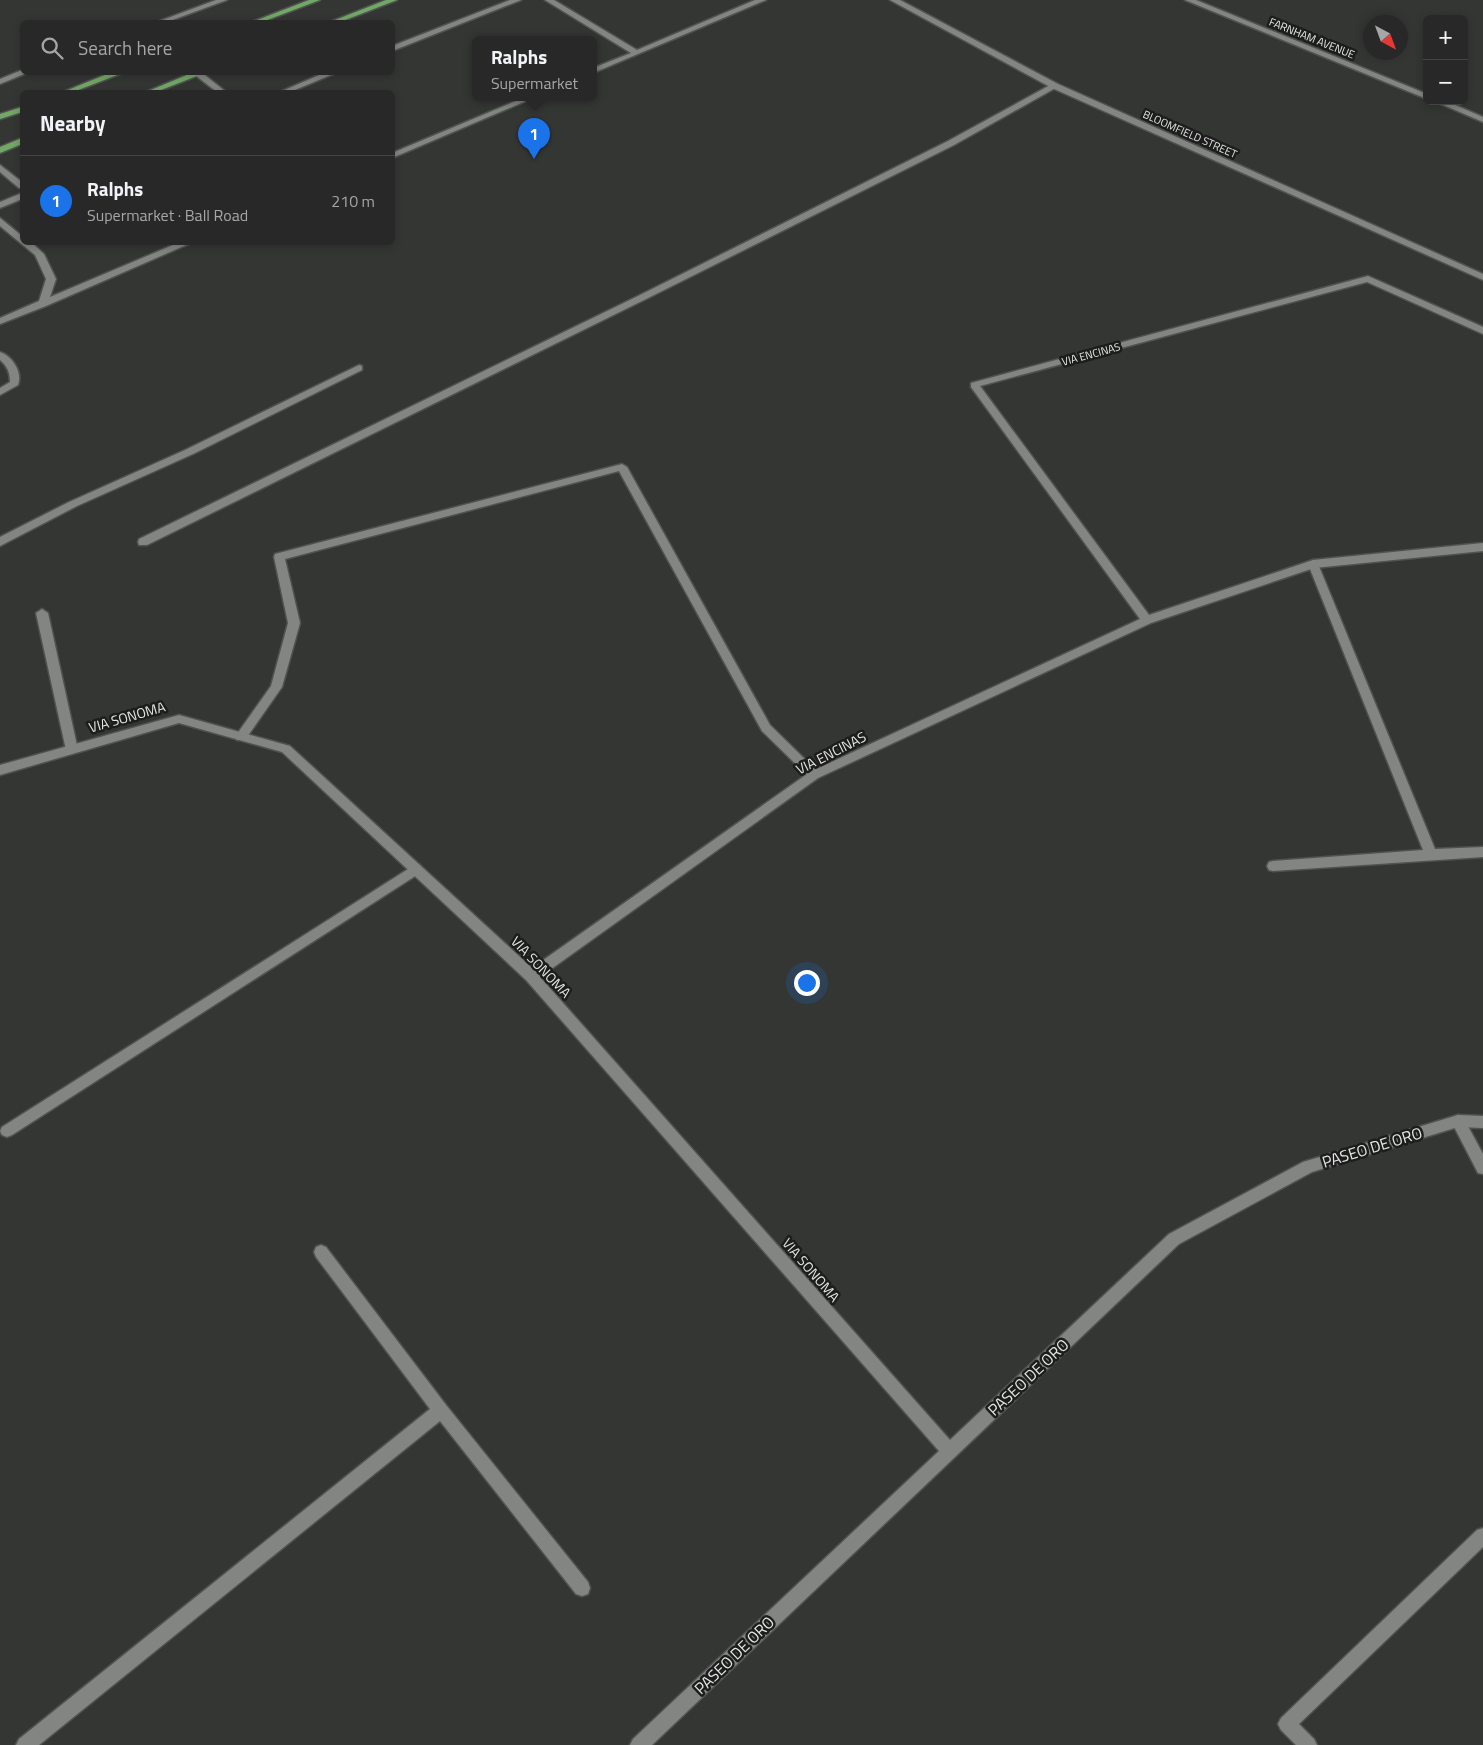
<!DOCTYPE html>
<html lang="en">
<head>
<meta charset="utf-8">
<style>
	:root { --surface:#272827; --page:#333433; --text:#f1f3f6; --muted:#a4a6a7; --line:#434444; --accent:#1a73e8 }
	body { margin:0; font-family:"Titillium Web",sans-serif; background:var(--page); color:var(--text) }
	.controls { position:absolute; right:15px; top:15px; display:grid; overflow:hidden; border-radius:8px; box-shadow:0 2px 8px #0003 }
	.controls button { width:45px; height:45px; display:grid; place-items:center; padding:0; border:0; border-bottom:1px solid var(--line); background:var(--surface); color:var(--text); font:25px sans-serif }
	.compass { position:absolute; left:1363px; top:15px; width:45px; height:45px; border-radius:50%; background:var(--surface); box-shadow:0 2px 8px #0003; rotate:139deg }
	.you { position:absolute; left:806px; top:982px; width:18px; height:18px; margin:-12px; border:4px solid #fff; border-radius:50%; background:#1a73e8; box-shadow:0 0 0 8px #1a73e833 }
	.badge { display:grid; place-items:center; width:32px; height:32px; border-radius:50%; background:var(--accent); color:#fff; font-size:16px; font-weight:700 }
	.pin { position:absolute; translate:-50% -41px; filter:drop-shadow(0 1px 2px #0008) }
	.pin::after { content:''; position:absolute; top:26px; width:18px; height:15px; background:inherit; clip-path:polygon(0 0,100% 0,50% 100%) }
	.popup { position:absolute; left:472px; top:36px; width:125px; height:65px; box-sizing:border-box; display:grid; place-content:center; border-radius:8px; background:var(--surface); filter:drop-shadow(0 1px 4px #0005); font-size:16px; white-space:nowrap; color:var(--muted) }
	.popup b { font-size:19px; color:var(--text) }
	.popup::after { content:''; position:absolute; left:50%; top:100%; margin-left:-10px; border:10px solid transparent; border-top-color:var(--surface) }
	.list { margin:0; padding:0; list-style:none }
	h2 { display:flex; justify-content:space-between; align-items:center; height:65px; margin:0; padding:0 20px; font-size:21px }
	h2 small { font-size:16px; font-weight:400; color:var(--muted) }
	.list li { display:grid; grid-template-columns:32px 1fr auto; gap:15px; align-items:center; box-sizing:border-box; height:90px; padding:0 20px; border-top:1px solid var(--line) }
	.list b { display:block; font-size:19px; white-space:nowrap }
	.list p { margin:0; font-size:16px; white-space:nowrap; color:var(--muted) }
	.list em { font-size:16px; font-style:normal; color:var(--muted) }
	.icon { flex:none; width:28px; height:28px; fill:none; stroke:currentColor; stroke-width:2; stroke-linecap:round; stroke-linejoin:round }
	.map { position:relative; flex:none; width:1483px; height:1745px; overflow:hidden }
	.search { position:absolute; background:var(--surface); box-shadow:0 2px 8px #0003; left:20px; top:20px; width:375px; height:55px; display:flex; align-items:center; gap:12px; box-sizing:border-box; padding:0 18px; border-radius:8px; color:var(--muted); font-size:19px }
	.panel { position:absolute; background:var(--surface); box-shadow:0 2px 8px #0003; left:20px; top:90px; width:375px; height:155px; border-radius:8px }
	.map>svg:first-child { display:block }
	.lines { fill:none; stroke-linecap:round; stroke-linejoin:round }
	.service-casing { stroke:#505250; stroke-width:3 }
	.minor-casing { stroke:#505250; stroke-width:3 }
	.tertiary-casing { stroke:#505250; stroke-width:3 }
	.primary-casing { stroke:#505250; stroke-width:3 }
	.service { fill:#838582; fill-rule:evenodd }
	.minor { fill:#838582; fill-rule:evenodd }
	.tertiary { fill:#838582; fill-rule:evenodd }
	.primary { fill:#71a865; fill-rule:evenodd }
	.labels { text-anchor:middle; stroke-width:5; stroke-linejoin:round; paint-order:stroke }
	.far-street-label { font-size:11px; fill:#e5e7e5; stroke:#1c1d1c }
	.street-label { font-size:14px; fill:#e5e7e5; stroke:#1c1d1c }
	.near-street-label { font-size:16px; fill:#e5e7e5; stroke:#1c1d1c }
</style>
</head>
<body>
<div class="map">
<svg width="1483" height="1745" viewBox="0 0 1483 1745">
	<rect width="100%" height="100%" fill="#343634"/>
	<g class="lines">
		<defs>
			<g id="service">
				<path d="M 216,0 L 227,0 L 167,22 L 157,22 Z"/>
				<path d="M 510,0 L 521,0 L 392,51 L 392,46 Z"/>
				<path d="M 545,0 L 554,0 L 637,50 L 755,0 L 766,0 L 593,73 L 593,68 L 631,53 Z"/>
				<path d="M 22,70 L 22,72 L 29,72 L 0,84 L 0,79 Z"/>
				<path d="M 191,72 L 201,72 L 226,92 L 217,92 Z"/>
				<path d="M 326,72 L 338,72 L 290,92 L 280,92 Z"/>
				<path d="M 1052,84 L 1059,86 L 954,145 L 646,299 L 147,545 L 139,545 L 138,542 L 139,539 L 640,295 L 948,141 Z"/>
				<path d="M 523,98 L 533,98 L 392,158 L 392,153 Z"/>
				<path d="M 0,165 L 22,182 L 22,188 L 19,188 L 0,172 Z"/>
				<path d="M 22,193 L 22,199 L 0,208 L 0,202 Z"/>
				<path d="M 0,218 L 22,236 L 22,242 L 31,242 L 44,254 L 56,279 L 50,297 L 180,242 L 193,242 L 46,306 L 0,324 L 0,318 L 39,301 L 46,279 L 35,255 L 0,226 Z"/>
				<path d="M 0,352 C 12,356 23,372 18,385 L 0,395 L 0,388 L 10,382 C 10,372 7,366 0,360 Z"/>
				<path d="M 359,365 L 362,366 L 362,370 L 193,454 L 77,506 L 0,546 L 0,537 L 69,502 L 185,450 Z"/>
				<path d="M 622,464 L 627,467 L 770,725 L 818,772 L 820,775 L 818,778 L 810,778 L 762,731 L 619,471 L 285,559 L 300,623 L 282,687 L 245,740 L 237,740 L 235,737 L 237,734 L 271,686 L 288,623 L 274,557 L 275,554 Z"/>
				<path d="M 1313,560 L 1318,564 L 1435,849 L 1483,847 L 1483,857 L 1273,871 L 1269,870 L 1267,866 L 1269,862 L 1273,861 L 1423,850 L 1308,564 Z"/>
				<path d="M 42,609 L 48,613 L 78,750 L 72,754 L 66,750 L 36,613 Z"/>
				<path d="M 416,864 L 420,865 L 422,869 L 420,873 L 12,1135 L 7,1137 L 2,1135 L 0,1131 L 2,1127 Z"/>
				<path d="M 1458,1115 L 1463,1117 L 1483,1154 L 1483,1174 L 1478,1173 L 1451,1121 L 1453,1117 Z"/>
				<path d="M 321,1245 L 326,1247 L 446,1405 L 588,1582 L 590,1588 L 588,1594 L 582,1596 L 576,1594 L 440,1421 L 39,1745 L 16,1745 L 19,1739 L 430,1409 L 316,1257 L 314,1252 L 316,1247 Z"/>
				<path d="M 1483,1528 L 1483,1547 L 1299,1724 L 1314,1739 L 1317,1745 L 1296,1745 L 1281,1730 L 1278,1724 L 1281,1718 L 1477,1530 Z"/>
			</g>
			<g id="minor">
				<path d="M 1185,0 L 1196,0 L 1427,94 L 1427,99 Z"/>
				<path d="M 1434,101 L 1446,101 L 1483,117 L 1483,122 Z"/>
				<path d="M 1368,276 L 1483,327 L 1483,334 L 1367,282 L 980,386 L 1149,615 L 1313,560 L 1483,543 L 1483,551 L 1314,568 L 1151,623 L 818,778 L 540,977 L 950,1440 L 1169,1234 L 1303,1162 L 1458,1115 L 1483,1116 L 1483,1128 L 1458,1127 L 1312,1172 L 1179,1244 L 652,1745 L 630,1745 L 633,1739 L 939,1451 L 526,980 L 282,752 L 179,723 L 0,775 L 0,765 L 179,715 L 290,746 L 532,968 L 810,772 L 1140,619 L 971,387 L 971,383 Z"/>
			</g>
			<path id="tertiary" d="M 890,0 L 900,0 L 1058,84 L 1483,274 L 1483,280 L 1052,88 Z"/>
			<g id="primary">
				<path d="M 309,0 L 320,0 L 262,22 L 252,22 Z"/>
				<path d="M 386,0 L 397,0 L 340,22 L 330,22 Z"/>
				<path d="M 112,72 L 125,72 L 73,92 L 63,92 Z"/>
				<path d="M 194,72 L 207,72 L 156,92 L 146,92 Z"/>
				<path d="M 22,107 L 22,112 L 0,119 L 0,114 Z"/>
				<path d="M 22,138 L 22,144 L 0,153 L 0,147 Z"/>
			</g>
		</defs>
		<use href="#service" class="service-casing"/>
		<use href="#minor" class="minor-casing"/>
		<use href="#tertiary" class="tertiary-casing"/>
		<use href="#primary" class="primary-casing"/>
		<use href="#service" class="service"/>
		<use href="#minor" class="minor"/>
		<use href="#tertiary" class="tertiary"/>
		<use href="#primary" class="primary"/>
	</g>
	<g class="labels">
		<g class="far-street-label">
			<text transform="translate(1312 38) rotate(22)" y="4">FARNHAM AVENUE</text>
			<text transform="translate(1190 134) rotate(24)" y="4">BLOOMFIELD STREET</text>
			<text transform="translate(1091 354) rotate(-15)" y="4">VIA ENCINAS</text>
		</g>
		<g class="street-label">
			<text transform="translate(127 717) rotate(-16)" y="5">VIA SONOMA</text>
			<text transform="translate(831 753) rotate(-27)" y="5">VIA ENCINAS</text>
			<text transform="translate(541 967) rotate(46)" y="5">VIA SONOMA</text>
			<text transform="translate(811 1270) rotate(49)" y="5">VIA SONOMA</text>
		</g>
		<g class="near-street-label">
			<text transform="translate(1372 1147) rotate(-17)" y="6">PASEO DE ORO</text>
			<text transform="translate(1028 1377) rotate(-43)" y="6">PASEO DE ORO</text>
			<text transform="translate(734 1655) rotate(-44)" y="6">PASEO DE ORO</text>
		</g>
	</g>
</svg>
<div class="controls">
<button>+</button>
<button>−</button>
</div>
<svg class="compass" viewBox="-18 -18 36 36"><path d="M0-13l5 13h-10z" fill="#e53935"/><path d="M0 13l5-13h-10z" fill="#a4a6a7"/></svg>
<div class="you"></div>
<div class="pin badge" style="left:534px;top:159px">1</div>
<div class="popup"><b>Ralphs</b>Supermarket</div>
<div class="search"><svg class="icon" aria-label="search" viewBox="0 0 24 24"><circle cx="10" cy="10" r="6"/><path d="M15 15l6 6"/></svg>Search here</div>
<section class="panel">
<h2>Nearby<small></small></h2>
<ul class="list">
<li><span class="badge">1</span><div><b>Ralphs</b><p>Supermarket · Ball Road</p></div><em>210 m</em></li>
</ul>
</section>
</div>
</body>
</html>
